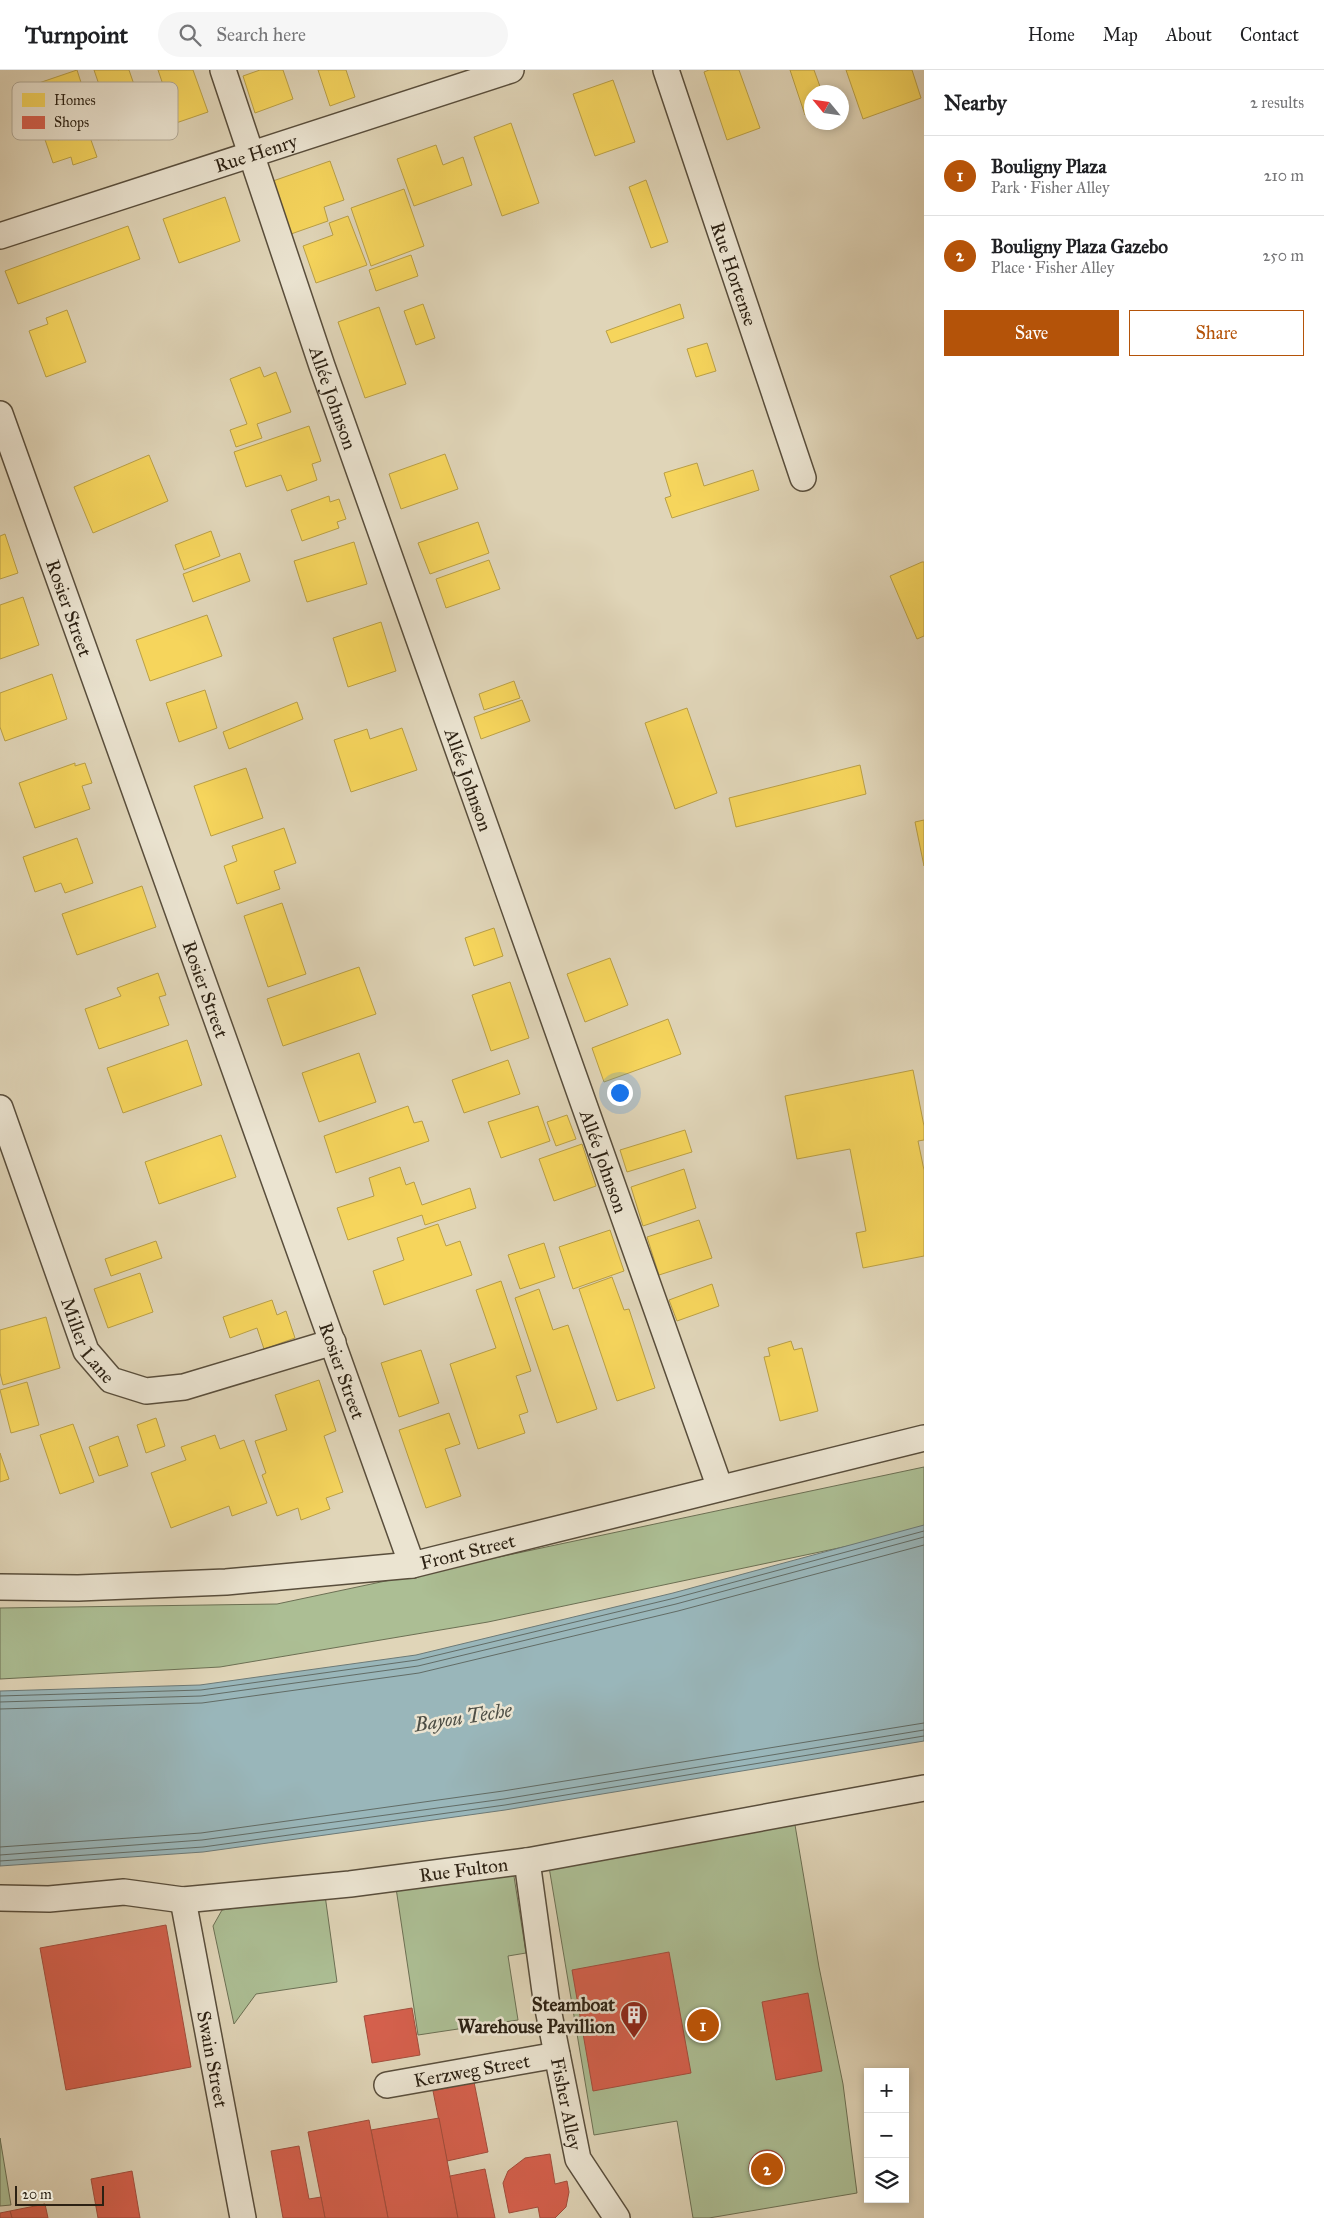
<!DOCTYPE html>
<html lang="en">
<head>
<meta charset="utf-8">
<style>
	:root { --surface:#fff; --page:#f6f6f6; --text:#202124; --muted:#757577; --line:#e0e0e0; --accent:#b45309 }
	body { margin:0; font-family:"IM FELL Great Primer",serif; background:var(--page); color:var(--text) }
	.controls { position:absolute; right:15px; bottom:15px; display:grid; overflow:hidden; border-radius:0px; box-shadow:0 2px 8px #0003 }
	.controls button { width:45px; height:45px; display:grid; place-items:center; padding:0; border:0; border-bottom:1px solid var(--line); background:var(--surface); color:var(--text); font:25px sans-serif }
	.compass { position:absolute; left:804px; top:15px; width:45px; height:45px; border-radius:50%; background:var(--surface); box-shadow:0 2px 8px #0003; rotate:299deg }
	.scale { position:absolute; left:15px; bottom:12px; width:89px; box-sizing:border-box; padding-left:5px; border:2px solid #2c2113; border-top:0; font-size:14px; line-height:18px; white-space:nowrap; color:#2c2113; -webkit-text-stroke:4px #ebe4d1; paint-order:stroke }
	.you { position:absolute; left:619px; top:1022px; width:18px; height:18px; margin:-12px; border:4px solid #fff; border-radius:50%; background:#1a73e8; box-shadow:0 0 0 8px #1a73e833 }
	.badge { display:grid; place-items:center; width:32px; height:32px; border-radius:50%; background:var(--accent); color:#fff; font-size:16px; font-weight:700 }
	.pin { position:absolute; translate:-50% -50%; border:2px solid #fff; box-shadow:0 1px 5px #0006 }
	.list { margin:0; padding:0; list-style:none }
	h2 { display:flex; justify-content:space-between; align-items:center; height:65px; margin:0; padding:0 20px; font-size:21px }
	h2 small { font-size:16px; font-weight:400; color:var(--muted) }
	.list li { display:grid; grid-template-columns:32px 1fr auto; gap:15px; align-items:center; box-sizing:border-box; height:80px; padding:0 20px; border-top:1px solid var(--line) }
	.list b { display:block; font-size:19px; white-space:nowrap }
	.list p { margin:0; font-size:16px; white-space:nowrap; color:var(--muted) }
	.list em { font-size:16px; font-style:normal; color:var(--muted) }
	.actions { display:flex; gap:10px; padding:15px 20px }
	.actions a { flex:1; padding:11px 0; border:1px solid var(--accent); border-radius:0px; text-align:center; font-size:18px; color:var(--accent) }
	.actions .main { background:var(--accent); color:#fff }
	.icon { flex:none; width:28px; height:28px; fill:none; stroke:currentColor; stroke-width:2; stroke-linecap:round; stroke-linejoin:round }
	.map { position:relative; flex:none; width:924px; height:2148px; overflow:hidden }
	header { display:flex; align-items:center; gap:30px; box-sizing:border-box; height:70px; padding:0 25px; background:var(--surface); border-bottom:1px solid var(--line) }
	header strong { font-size:24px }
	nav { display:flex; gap:28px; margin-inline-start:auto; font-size:18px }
	.search { width:350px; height:45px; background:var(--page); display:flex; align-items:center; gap:12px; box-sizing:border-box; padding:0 18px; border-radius:28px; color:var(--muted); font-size:19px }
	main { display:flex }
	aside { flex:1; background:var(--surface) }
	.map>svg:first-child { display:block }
	.green { fill:#acbe94; stroke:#6c7054 }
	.water { fill:#99b6ba; stroke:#6d7a77 }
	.homes { fill:#f6d55c; stroke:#b99f46 }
	.shops { fill:#d6604d; stroke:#a34d3c }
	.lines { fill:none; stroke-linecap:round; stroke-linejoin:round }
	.shore { stroke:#626c66; stroke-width:1 }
	.street-casing { stroke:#594e3c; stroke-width:28 }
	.street { stroke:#ebe4d1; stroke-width:25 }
	.labels { text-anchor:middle; stroke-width:5; stroke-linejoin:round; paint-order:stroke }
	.street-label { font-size:19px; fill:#2c2113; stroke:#ebe4d1 }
	.poi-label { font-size:19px; font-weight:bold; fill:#2c2113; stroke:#ebe4d1; text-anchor:end }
	.water-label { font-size:20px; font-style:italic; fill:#4d4e45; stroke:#ebe4d1 }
	.key { fill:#ebe4d1; stroke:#b2aa98; stroke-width:1 }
	.key-label { font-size:14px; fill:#2c2113 }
</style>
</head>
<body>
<header>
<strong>Turnpoint</strong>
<div class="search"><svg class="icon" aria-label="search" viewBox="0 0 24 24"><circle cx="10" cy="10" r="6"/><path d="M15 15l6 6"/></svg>Search here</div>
<nav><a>Home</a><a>Map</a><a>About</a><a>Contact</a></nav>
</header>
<main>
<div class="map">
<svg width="924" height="2148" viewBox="0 0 924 2148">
	<rect width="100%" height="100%" fill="#e0d5b8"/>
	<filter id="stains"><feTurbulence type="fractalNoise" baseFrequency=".004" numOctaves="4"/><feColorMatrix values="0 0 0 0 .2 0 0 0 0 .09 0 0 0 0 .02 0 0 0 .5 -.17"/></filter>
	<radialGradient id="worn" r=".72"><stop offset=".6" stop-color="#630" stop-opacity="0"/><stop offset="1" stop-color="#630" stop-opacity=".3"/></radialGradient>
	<g class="green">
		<path d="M 924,1397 L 924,1460 L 488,1552 L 220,1597 L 0,1609 L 0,1538 L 277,1534 Z"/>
		<path d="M 795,1755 L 819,1897 L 843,2014 L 857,2123 L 709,2148 L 693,2148 L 677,2051 L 594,2065 L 549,1797 Z"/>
		<path d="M 513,1800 L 526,1883 L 508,1886 L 518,1950 L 418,1965 L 396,1818 Z"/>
		<path d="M 325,1825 L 337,1912 L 256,1924 L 234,1954 L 213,1856 L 222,1840 Z"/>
		<path d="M 0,2068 L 11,2135 L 0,2136 Z"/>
	</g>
	<path class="water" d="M 924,1455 L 924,1671 L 505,1740 L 203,1782 L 0,1796 L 0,1621 L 200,1615 L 416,1585 L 673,1523 Z"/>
	<g class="homes">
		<path d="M 77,0 L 93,50 L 85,53 L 97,87 L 73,95 L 71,87 L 53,93 L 27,17 Z"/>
		<path d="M 94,0 L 129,0 L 151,64 L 139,68 L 137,64 L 118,70 Z"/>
		<path d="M 158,0 L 193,0 L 208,42 L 176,53 Z"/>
		<path d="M 260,0 L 283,0 L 293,29 L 255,43 L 243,6 Z"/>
		<path d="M 318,0 L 346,0 L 355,27 L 330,36 Z"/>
		<path d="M 709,0 L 739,0 L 760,58 L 727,70 L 704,2 Z"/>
		<path d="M 790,0 L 814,0 L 822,22 L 812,22 L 812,42 L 805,45 Z"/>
		<path d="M 846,0 L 912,0 L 921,28 L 863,49 Z"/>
		<path d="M 613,10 L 635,72 L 595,86 L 573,24 Z"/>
		<path d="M 511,53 L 539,133 L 502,146 L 474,67 Z"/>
		<path d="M 436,75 L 443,95 L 463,87 L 472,115 L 414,136 L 397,89 Z"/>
		<path d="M 330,91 L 344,130 L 324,137 L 328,151 L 291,164 L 273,111 Z"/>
		<path d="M 646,110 L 668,172 L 651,178 L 629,117 Z"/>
		<path d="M 404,119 L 424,176 L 371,196 L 351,138 Z"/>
		<path d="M 225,127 L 240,171 L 179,193 L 163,149 Z"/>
		<path d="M 348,146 L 367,195 L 316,213 L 303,176 L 333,165 L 329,153 Z"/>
		<path d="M 128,156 L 140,189 L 18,234 L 5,201 Z"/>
		<path d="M 411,185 L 418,206 L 376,221 L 369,200 Z"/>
		<path d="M 423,234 L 435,268 L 416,275 L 404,241 Z"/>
		<path d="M 680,234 L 684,248 L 611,273 L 606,261 Z"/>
		<path d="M 379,237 L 406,314 L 365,328 L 338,252 Z"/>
		<path d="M 67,240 L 86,292 L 46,307 L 29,261 L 48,254 L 46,248 Z"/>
		<path d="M 707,273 L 716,301 L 696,307 L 687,279 Z"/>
		<path d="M 260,297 L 264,307 L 276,302 L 291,342 L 257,354 L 262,368 L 236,377 L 230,360 L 247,354 L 230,309 Z"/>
		<path d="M 309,356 L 321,391 L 312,394 L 317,410 L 287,421 L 281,405 L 246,417 L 234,382 Z"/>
		<path d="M 445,384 L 458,419 L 401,439 L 389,404 Z"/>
		<path d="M 149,385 L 168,431 L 93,463 L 74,417 Z"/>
		<path d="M 697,393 L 704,416 L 753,400 L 759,420 L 672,448 L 665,428 L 671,426 L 664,403 Z"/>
		<path d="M 329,426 L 330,432 L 339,429 L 346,449 L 337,452 L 339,458 L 302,471 L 291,440 Z"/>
		<path d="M 478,452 L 489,483 L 430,504 L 418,473 Z"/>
		<path d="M 211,461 L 220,486 L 184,500 L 175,475 Z"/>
		<path d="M 5,464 L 18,503 L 0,509 L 0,466 Z"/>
		<path d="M 354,472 L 367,514 L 307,532 L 294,491 Z"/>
		<path d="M 240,483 L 250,511 L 193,532 L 183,504 Z"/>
		<path d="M 489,490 L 500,519 L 446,538 L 436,509 Z"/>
		<path d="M 922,492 L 924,492 L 924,566 L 917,569 L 890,506 Z"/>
		<path d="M 23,527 L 39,575 L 0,589 L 0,535 Z"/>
		<path d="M 207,545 L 222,586 L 150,611 L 136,570 Z"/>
		<path d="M 381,552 L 396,601 L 348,617 L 333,568 Z"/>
		<path d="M 52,604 L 67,649 L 5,671 L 0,657 L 0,623 Z"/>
		<path d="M 514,611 L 520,628 L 484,640 L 479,624 Z"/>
		<path d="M 205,620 L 217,658 L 179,672 L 166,633 Z"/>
		<path d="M 522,630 L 530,651 L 481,669 L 474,647 Z"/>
		<path d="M 297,632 L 303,649 L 229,679 L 223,662 Z"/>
		<path d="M 687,638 L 717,723 L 675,739 L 645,653 Z"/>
		<path d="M 402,658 L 417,700 L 351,722 L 334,670 L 367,659 L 370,669 Z"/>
		<path d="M 75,693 L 75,696 L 85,693 L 92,713 L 82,716 L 90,739 L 35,758 L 19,713 Z"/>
		<path d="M 860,695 L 866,724 L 736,757 L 729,728 Z"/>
		<path d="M 246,698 L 263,748 L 211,766 L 194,716 Z"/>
		<path d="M 924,750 L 924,796 L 915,752 Z"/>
		<path d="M 284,758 L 296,793 L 274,801 L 280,819 L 237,834 L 224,796 L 237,791 L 232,776 Z"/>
		<path d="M 77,768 L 93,813 L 65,823 L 61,813 L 35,822 L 23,787 Z"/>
		<path d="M 142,816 L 156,857 L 77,885 L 62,844 Z"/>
		<path d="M 282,833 L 306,904 L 268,917 L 244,846 Z"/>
		<path d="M 494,858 L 503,886 L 474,896 L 465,868 Z"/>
		<path d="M 610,888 L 628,935 L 585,952 L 567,904 Z"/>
		<path d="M 359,897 L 376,944 L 283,976 L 267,929 Z"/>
		<path d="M 158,903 L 166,925 L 159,927 L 169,955 L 99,979 L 85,939 L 121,926 L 117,918 Z"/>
		<path d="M 510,912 L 529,968 L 491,981 L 472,925 Z"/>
		<path d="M 668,949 L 681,984 L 604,1012 L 592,978 Z"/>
		<path d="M 187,970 L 202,1015 L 123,1043 L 107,998 Z"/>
		<path d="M 359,983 L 376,1032 L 319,1052 L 302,1003 Z"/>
		<path d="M 508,990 L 520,1024 L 464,1043 L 452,1010 Z"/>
		<path d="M 913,1000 L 924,1056 L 924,1070 L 918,1071 L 924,1100 L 924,1186 L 863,1198 L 856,1163 L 866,1161 L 850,1079 L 797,1089 L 785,1026 Z"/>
		<path d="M 408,1036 L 414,1053 L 422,1051 L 429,1071 L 336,1103 L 324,1066 Z"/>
		<path d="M 538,1036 L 550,1071 L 501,1088 L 488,1052 Z"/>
		<path d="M 567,1045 L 576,1069 L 556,1076 L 547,1052 Z"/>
		<path d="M 685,1060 L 692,1082 L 627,1102 L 620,1080 Z"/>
		<path d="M 221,1065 L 236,1107 L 159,1134 L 145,1092 Z"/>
		<path d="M 582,1074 L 596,1116 L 554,1131 L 539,1089 Z"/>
		<path d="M 400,1097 L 406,1115 L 414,1112 L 422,1135 L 470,1118 L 476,1138 L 425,1155 L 422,1145 L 348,1170 L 337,1138 L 374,1126 L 369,1108 Z"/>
		<path d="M 684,1099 L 696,1138 L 643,1156 L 631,1117 Z"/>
		<path d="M 699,1150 L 712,1188 L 659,1205 L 647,1167 Z"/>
		<path d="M 438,1154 L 446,1176 L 460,1171 L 472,1205 L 384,1235 L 373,1201 L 404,1190 L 397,1168 Z"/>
		<path d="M 610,1160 L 624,1201 L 573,1219 L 559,1177 Z"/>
		<path d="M 156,1171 L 162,1188 L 111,1206 L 105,1189 Z"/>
		<path d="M 544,1173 L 555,1207 L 520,1219 L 508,1185 Z"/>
		<path d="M 140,1203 L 153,1242 L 108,1258 L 94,1219 Z"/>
		<path d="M 612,1207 L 624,1240 L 629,1239 L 655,1318 L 617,1331 L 579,1219 Z"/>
		<path d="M 501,1211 L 531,1301 L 516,1306 L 528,1342 L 519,1345 L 525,1363 L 478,1379 L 450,1294 L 496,1278 L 476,1220 Z"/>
		<path d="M 712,1214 L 719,1236 L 677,1251 L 669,1230 Z"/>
		<path d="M 539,1219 L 553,1260 L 568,1255 L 597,1339 L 557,1353 L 515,1228 Z"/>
		<path d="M 272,1230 L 277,1245 L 286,1241 L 295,1268 L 264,1279 L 257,1258 L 230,1268 L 223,1247 Z"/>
		<path d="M 46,1247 L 60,1298 L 3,1315 L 0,1303 L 0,1260 Z"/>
		<path d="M 791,1271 L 794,1280 L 802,1278 L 818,1341 L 780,1351 L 764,1287 L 770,1286 L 768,1278 Z"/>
		<path d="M 421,1280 L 439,1333 L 399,1347 L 381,1293 Z"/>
		<path d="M 319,1310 L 336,1361 L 324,1366 L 343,1422 L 326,1428 L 330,1439 L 301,1450 L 298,1438 L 277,1446 L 262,1405 L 266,1403 L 255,1371 L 287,1360 L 275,1325 Z"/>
		<path d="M 27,1312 L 39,1355 L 11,1363 L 0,1320 Z"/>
		<path d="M 449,1343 L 460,1374 L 445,1379 L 461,1426 L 426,1438 L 399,1360 Z"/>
		<path d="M 156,1348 L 165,1376 L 146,1383 L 137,1355 Z"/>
		<path d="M 73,1354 L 94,1412 L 60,1424 L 40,1365 Z"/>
		<path d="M 215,1365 L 220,1379 L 244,1370 L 267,1433 L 232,1446 L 229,1436 L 171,1458 L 151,1403 L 186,1390 L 181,1377 Z"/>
		<path d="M 118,1366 L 128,1396 L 99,1406 L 89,1377 Z"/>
		<path d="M 0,1383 L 9,1409 L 0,1412 Z"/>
	</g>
	<g class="shops">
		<path d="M 166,1855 L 191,1997 L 66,2020 L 40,1878 Z"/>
		<path d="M 669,1882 L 691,2003 L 593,2021 L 572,1900 Z"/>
		<path d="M 808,1923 L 822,2001 L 776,2010 L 762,1932 Z"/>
		<path d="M 412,1938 L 420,1985 L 372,1993 L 364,1946 Z"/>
		<path d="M 474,2012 L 488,2082 L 447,2091 L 433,2021 Z"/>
		<path d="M 439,2048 L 458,2148 L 388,2148 L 371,2060 Z"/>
		<path d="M 369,2050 L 388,2148 L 325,2148 L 308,2062 Z"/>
		<path d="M 299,2076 L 309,2129 L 321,2127 L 325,2148 L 283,2148 L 271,2081 Z"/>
		<circle cx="767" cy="2098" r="18"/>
		<path d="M 550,2084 L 555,2114 L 567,2111 L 569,2122 L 566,2137 L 555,2148 L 540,2148 L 538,2137 L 509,2143 L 503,2113 L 508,2101 L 525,2088 Z"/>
		<path d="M 485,2099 L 495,2148 L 458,2148 L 450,2106 Z"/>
		<path d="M 132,2101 L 140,2148 L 98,2148 L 91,2109 Z"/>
		<path d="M 45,2134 L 48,2148 L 12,2148 L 10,2141 Z"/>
		<path d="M 10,2141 L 12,2148 L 0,2148 L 0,2143 Z"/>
	</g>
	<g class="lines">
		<g class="shore">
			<path d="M 0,1626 L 201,1620 L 417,1590 L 675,1528 L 924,1461"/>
			<path d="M 0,1632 L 201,1626 L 418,1596 L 676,1534 L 924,1467"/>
			<path d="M 0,1639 L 202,1633 L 419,1603 L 678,1541 L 924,1475"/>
			<path d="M 0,1777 L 201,1763 L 503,1721 L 924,1653"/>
			<path d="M 0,1785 L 202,1770 L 504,1729 L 924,1660"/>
			<path d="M 0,1791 L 203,1777 L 505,1735 L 924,1666"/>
		</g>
		<defs>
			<g id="street">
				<path id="s1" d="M 223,0 L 322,296 L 720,1418"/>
				<path id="s2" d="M 666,0 L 803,408"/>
				<path id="s3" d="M 0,166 L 511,0"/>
				<path id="s4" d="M 0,344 L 412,1495"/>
				<path id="s5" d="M 0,1038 L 86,1281 L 111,1310 L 146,1321 L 184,1317 L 333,1272"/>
				<path id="s6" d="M 0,1517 L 78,1518 L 226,1512 L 412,1495 L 924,1368"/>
				<path id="s7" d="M 527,1791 L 546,1929 L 578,2089 L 617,2148"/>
				<path id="s8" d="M 0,1828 L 49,1829 L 124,1822 L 183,1830 L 350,1814 L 527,1791 L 924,1718"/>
				<path id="s9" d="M 183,1830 L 243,2148"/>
				<path id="s10" d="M 387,2015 L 557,1985"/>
			</g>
		</defs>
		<use href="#street" class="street-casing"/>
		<use href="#street" class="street"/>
	</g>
	<defs>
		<symbol id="building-pin" viewBox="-11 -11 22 30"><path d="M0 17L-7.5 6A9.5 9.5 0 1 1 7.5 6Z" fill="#8f2418" stroke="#ebe4d1"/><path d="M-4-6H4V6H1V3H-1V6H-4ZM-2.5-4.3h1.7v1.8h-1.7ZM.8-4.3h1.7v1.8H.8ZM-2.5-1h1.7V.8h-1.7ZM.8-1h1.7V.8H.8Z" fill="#fff"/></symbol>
	</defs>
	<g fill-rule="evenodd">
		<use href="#building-pin" x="618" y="1929" width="32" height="43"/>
	</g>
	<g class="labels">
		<g class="street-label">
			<text dy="7" stroke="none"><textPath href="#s3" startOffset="269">Rue Henry</textPath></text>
			<text dy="7" stroke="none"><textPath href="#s2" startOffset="215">Rue Hortense</textPath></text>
			<text dy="7" stroke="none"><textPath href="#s1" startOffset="346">Allée Johnson</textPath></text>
			<text dy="7" stroke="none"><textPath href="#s4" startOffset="206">Rosier Street</textPath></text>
			<text dy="7" stroke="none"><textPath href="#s1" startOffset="751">Allée Johnson</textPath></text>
			<text dy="7" stroke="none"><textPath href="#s4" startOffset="611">Rosier Street</textPath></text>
			<text dy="7" stroke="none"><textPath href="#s1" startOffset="1156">Allée Johnson</textPath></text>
			<text dy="7" stroke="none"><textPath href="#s5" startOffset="249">Miller Lane</textPath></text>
			<text dy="7" stroke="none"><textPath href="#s4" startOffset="1016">Rosier Street</textPath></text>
			<text dy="7" stroke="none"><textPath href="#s6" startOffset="470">Front Street</textPath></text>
			<text dy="7" stroke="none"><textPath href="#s8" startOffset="466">Rue Fulton</textPath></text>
			<text dy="7" stroke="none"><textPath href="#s9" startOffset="162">Swain Street</textPath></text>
			<text dy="7" stroke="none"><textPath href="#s10" startOffset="86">Kerzweg Street</textPath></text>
			<text dy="7" stroke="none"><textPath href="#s7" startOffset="246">Fisher Alley</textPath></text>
		</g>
		<g class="poi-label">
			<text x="615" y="1941">Steamboat<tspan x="615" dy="22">Warehouse Pavillion</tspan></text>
		</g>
		<g class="water-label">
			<text transform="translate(463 1647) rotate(-9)" y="7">Bayou Teche</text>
		</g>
	</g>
	<rect x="12" y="12" width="166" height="58" rx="8" class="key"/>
	<rect x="22" y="23" width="23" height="14" fill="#f6d55c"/>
	<rect x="22" y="46" width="23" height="13" fill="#d6604d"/>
	<g class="key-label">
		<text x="54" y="35">Homes</text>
		<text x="54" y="57">Shops</text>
	</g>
	<rect width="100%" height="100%" filter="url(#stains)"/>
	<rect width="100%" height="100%" fill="url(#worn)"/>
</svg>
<div class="controls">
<button>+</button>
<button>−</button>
<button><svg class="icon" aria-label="layers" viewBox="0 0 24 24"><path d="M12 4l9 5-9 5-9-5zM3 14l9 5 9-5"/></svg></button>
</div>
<svg class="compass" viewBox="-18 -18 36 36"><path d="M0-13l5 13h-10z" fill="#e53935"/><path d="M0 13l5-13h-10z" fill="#757577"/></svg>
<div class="scale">20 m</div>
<div class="you"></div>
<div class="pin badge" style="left:703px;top:1955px">1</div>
<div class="pin badge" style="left:767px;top:2099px">2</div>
</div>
<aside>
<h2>Nearby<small>2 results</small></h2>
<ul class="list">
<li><span class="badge">1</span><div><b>Bouligny Plaza</b><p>Park · Fisher Alley</p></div><em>210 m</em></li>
<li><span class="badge">2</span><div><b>Bouligny Plaza Gazebo</b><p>Place · Fisher Alley</p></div><em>250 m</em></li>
</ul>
<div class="actions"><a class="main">Save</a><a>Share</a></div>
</aside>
</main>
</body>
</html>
